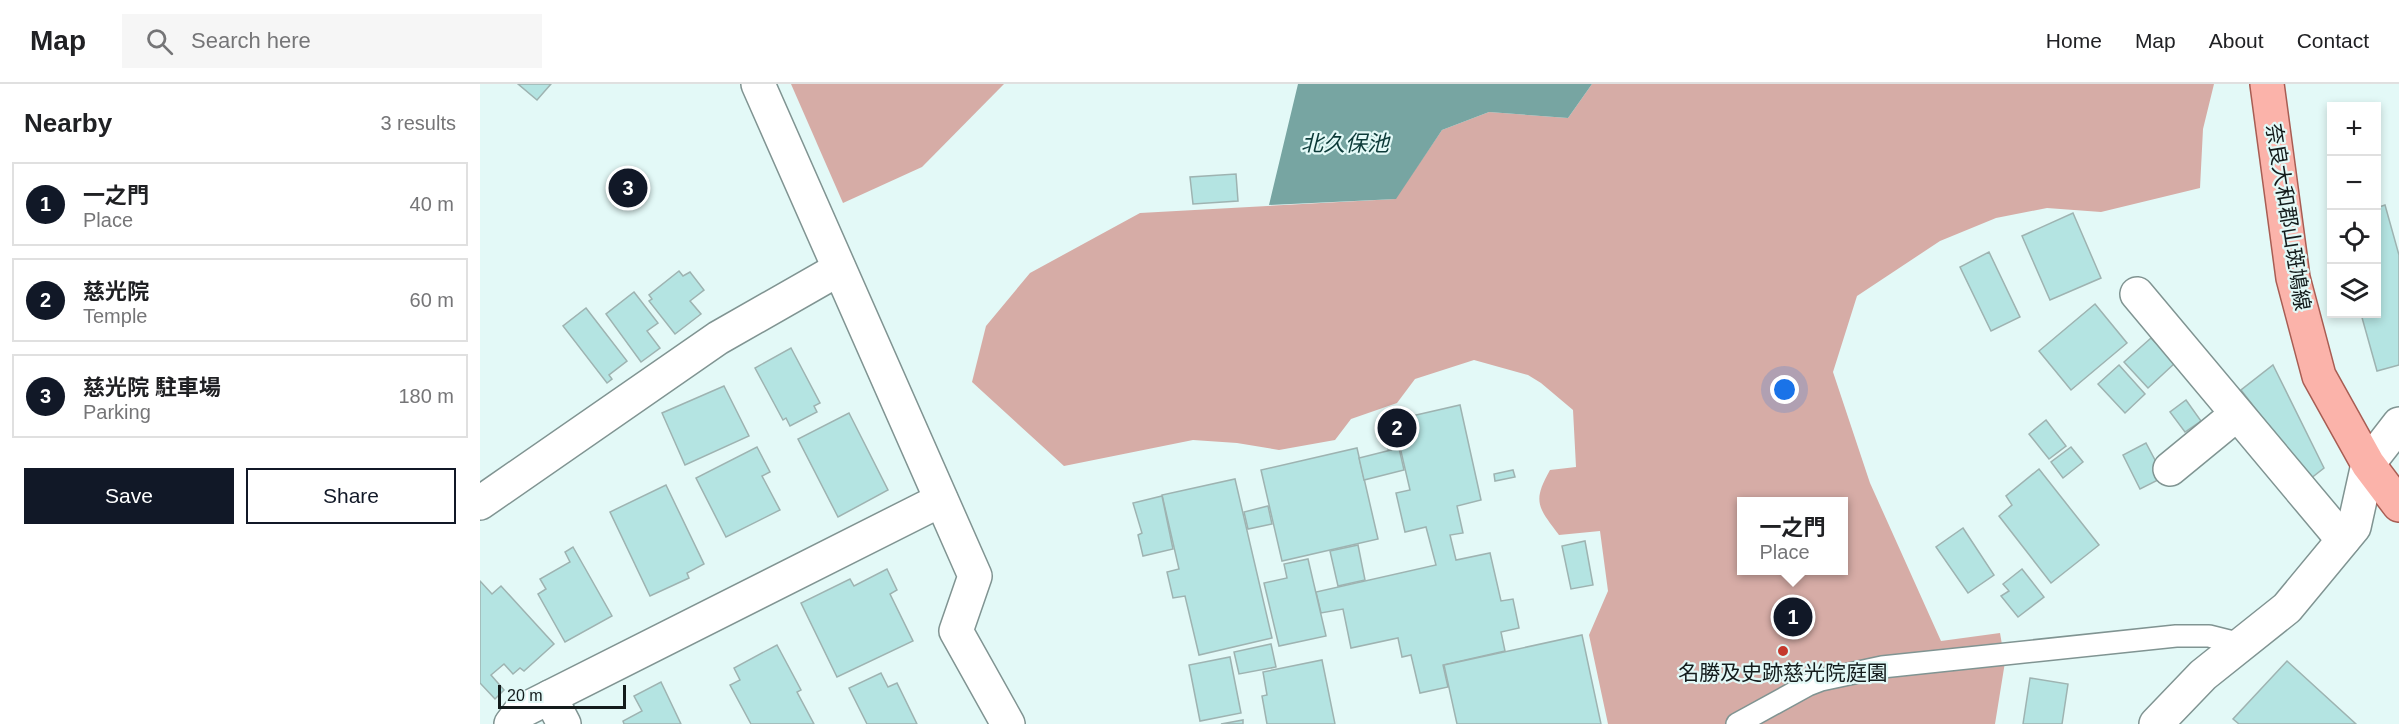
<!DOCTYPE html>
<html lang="en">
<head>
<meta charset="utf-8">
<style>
	:root { --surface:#fff; --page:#f6f6f6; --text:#202124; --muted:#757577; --line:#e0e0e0; --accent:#111827 }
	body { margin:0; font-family:Arial,"Noto Sans JP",sans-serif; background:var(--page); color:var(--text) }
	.controls { position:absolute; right:18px; top:18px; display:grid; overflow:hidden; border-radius:0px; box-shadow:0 3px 9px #0003 }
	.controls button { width:54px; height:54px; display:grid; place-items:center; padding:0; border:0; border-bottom:2px solid var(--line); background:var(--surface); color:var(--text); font:30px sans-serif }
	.scale { position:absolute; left:18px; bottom:15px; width:128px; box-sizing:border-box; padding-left:6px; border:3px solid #131b1b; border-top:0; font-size:16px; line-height:21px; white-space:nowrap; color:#131b1b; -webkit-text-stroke:4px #e3f9f7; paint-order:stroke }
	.you { position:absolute; left:1305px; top:306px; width:21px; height:21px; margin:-15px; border:4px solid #fff; border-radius:50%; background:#1a73e8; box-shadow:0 0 0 9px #1a73e833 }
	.badge { display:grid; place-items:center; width:39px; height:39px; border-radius:50%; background:var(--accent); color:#fff; font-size:20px; font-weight:700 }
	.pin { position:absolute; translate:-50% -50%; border:3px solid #fff; box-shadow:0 2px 6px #0006 }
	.popup { position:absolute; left:1257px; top:413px; width:111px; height:78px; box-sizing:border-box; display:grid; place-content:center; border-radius:0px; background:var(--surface); filter:drop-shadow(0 2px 4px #0005); font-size:20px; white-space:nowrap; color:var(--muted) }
	.popup b { font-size:22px; color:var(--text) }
	.popup::after { content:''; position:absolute; left:50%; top:100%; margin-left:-12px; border:12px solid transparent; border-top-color:var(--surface) }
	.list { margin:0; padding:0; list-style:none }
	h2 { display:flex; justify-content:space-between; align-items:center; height:78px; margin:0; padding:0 24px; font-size:26px }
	h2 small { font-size:20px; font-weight:400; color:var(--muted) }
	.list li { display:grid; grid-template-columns:39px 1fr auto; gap:18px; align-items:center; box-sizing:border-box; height:84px; margin:0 12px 12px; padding:0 12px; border:2px solid var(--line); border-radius:0px }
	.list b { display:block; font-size:22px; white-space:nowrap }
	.list p { margin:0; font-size:20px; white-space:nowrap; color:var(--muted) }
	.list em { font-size:20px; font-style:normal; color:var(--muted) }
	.actions { display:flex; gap:12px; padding:18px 24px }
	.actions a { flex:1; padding:14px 0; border:2px solid var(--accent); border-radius:0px; text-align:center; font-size:21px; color:var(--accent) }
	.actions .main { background:var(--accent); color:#fff }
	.icon { flex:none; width:33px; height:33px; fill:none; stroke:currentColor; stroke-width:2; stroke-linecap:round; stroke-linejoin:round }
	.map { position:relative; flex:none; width:1919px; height:640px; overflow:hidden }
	header { display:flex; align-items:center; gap:36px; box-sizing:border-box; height:84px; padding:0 30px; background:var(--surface); border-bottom:2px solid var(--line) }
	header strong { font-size:28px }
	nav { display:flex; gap:33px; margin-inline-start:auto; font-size:21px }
	.search { width:420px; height:54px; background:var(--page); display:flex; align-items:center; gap:15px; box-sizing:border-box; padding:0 21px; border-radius:0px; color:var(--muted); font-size:22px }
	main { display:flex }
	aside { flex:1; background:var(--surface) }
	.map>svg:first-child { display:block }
	.forest { fill:#d6aca6; fill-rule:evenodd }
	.water { fill:#77a5a2 }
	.building { fill:#b4e4e2; stroke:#9eb3b1; stroke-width:1.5 }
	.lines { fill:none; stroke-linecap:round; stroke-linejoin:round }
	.service-casing { stroke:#809492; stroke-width:24 }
	.minor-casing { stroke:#809492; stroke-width:36 }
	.tertiary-casing { stroke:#809492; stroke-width:36 }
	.primary-casing { stroke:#a85d53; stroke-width:36 }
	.service { stroke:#fff; stroke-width:21 }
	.minor { stroke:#fff; stroke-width:33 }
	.tertiary { stroke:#fff; stroke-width:33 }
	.primary { stroke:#fbb3aa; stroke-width:33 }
	.poi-dot { fill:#c5382c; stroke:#e3f9f7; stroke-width:2 }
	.labels { text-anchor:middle; stroke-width:4.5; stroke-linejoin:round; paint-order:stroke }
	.street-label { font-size:21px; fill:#131b1b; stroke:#e3f9f7 }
	.poi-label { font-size:21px; fill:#131b1b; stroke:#e3f9f7 }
	.water-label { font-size:22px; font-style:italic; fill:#0c3a38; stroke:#e3f9f7 }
</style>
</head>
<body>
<header>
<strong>Map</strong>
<div class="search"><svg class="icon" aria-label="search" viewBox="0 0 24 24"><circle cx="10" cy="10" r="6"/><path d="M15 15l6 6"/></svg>Search here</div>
<nav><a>Home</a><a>Map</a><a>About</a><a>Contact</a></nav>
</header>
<main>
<aside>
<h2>Nearby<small>3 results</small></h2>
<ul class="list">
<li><span class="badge">1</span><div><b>一之門</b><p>Place</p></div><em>40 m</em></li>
<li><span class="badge">2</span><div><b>慈光院</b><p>Temple</p></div><em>60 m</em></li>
<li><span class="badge">3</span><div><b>慈光院 駐車場</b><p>Parking</p></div><em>180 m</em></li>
</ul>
<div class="actions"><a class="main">Save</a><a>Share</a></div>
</aside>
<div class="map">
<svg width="1919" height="640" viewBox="0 0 1919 640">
	<rect width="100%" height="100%" fill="#e3f9f7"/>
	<g class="forest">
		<path d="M 311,0 L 524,0 L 442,83 L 363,119 Z"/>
		<path d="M 1112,0 L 1734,0 L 1723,45 L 1720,104 L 1621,128 L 1567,124 L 1516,134 L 1460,157 L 1377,212 L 1353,288 L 1390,399 L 1461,557 L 1520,549 L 1525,578 L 1515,640 L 1128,640 L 1109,551 L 1128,507 L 1120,447 L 1079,451 C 1058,423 1052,418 1070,386 L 1096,383 L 1093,326 L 1061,299 L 1048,291 L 994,276 L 935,295 L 917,319 L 871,335 L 855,356 L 799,366 L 757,359 L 713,356 L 584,382 L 492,298 L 506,242 L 550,189 L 660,129 L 915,115 L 962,46 L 1009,28 L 1088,34 ZM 1262,418 L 1364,418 L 1364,486 L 1262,486 Z"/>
	</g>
	<path class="water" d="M 818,0 L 1112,0 L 1088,34 L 1009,28 L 962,46 L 916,115 L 789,121 Z"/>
	<g class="building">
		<path d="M 38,0 L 71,0 L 57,16 Z"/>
		<path d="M 756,90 L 758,117 L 713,120 L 710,93 Z"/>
		<path d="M 1905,121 L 1919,171 L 1919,281 L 1897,287 L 1881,230 L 1896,230 L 1896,124 Z"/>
		<path d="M 1593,129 L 1621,194 L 1570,216 L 1542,152 Z"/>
		<path d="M 1509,168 L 1540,233 L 1511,247 L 1480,183 Z"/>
		<path d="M 199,187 L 203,192 L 210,188 L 224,206 L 210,217 L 221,230 L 195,250 L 169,217 L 172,215 L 169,211 Z"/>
		<path d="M 154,208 L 178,239 L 167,247 L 180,264 L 161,278 L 126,230 Z"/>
		<path d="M 1615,220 L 1647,259 L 1591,306 L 1559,267 Z"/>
		<path d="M 106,224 L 147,277 L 129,291 L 132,295 L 127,299 L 83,242 Z"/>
		<path d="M 1671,254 L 1695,279 L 1668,304 L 1644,278 Z"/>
		<path d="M 311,264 L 340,319 L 334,322 L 337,328 L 310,342 L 306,334 L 303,336 L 275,284 Z"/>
		<path d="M 1639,281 L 1665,310 L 1645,329 L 1618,300 Z"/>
		<path d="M 1793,281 L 1844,384 L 1830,395 L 1761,306 Z"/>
		<path d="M 244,302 L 269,352 L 205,381 L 182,329 Z"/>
		<path d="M 1706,316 L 1721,337 L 1705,348 L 1690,328 Z"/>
		<path d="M 980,321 L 1001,416 L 977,422 L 983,449 L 970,451 L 976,476 L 1010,469 L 1021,517 L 1033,515 L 1039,544 L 1021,548 L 1025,567 L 963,581 L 968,603 L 940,609 L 931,571 L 922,573 L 918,554 L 871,564 L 863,525 L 841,529 L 836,508 L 956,481 L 946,443 L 925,448 L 916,409 L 930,406 L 920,363 L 908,365 L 901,339 Z"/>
		<path d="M 369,329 L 408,406 L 358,433 L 318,355 Z"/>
		<path d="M 1566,336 L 1586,362 L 1569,375 L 1549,350 Z"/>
		<path d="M 1666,359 L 1684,393 L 1660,405 L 1643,371 Z"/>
		<path d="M 277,363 L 290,388 L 282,392 L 300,426 L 246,453 L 216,394 Z"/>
		<path d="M 1591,363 L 1603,378 L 1583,394 L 1571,378 Z"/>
		<path d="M 877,364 L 898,455 L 802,477 L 781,386 Z"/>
		<path d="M 919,364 L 924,386 L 884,396 L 879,374 Z"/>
		<path d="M 1559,385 L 1619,461 L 1571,499 L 1519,432 L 1532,421 L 1526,412 Z"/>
		<path d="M 1033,386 L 1035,393 L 1015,397 L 1014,390 Z"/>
		<path d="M 755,395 L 792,554 L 719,571 L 705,512 L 693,514 L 687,488 L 699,485 L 682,411 Z"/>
		<path d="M 186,401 L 224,480 L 207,489 L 209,494 L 170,512 L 130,428 Z"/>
		<path d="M 682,412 L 693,465 L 663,472 L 658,451 L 662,449 L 653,419 Z"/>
		<path d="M 788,422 L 792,440 L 768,445 L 764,428 Z"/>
		<path d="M 1483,444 L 1514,491 L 1488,509 L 1456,463 Z"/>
		<path d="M 1105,457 L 1113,501 L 1091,505 L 1082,462 Z"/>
		<path d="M 878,461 L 885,496 L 858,502 L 850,467 Z"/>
		<path d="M 93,463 L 132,532 L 85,558 L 58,510 L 66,505 L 60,495 L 90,478 L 85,468 Z"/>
		<path d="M 828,475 L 846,552 L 799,562 L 784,499 L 807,494 L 804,480 Z"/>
		<path d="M 407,485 L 417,506 L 410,510 L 433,557 L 357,593 L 321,519 L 370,495 L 374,502 Z"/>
		<path d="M 1542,485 L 1564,513 L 1538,533 L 1521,512 L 1529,507 L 1523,500 Z"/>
		<path d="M 0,497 L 12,510 L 21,502 L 74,560 L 44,587 L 40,584 L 33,590 L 24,580 L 11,591 L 24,606 L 15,615 L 0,599 Z"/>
		<path d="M 1328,521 L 1331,539 L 1299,545 L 1295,527 Z"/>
		<path d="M 1102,551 L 1121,640 L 977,640 L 964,581 Z"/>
		<path d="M 791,560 L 796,583 L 759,590 L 754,568 Z"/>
		<path d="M 297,561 L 321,606 L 317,608 L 334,640 L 271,640 L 250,601 L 260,596 L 254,584 Z"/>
		<path d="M 750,573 L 761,629 L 720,637 L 709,581 Z"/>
		<path d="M 842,576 L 855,640 L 787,640 L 782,612 L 787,611 L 783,588 Z"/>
		<path d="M 1807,577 L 1876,640 L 1759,640 L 1753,635 Z"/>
		<path d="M 401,589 L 408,603 L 417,599 L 437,640 L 387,640 L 369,604 Z"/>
		<path d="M 1550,594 L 1588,600 L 1582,640 L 1543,640 Z"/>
		<path d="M 181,598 L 201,640 L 144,640 L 143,637 L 162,627 L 154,612 Z"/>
		<path d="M 763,636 L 763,640 L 741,640 Z"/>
	</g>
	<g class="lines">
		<defs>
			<path id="service" d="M 1257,640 L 1328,601 L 1341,596 L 1402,583 L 1696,552 L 1729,552 L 1761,560"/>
			<g id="minor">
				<path d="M 278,0 L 495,492 L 476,547 L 528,640"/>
				<path d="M 1657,210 L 1863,456"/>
				<path d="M 1888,380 L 1919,340"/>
				<path d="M 1690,385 L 1757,330"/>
				<path d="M 0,419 L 238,254 L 359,185"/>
				<path d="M 70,613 L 84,640"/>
				<path d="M 31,640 L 40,628 L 461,416"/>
			</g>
			<path id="tertiary" d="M 1676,640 L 1723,591 L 1807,524 L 1874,443 L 1888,380"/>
			<path id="primary" d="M 1787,0 L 1813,194 L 1839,292 L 1888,380 L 1919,421"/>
		</defs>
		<use href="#service" class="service-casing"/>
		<use href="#minor" class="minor-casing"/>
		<use href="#tertiary" class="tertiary-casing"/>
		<use href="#primary" class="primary-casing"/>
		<use href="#service" class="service"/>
		<use href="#minor" class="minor"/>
		<use href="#tertiary" class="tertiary"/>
		<use href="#primary" class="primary"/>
	</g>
	<circle class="poi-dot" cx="1303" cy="567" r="6"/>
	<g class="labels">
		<g class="street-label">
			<text transform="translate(1808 133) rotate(81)" y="7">奈良大和郡山斑鳩線</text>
		</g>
		<g class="poi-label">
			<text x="1303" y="596">名勝及史跡慈光院庭園</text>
		</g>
		<g class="water-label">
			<text x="865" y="67">北久保池</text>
		</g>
	</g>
</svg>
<div class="controls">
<button>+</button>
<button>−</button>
<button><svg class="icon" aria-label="locate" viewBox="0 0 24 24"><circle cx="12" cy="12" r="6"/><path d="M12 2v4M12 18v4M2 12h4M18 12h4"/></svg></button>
<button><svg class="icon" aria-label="layers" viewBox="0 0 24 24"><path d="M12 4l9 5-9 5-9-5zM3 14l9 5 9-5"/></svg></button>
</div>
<div class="scale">20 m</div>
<div class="you"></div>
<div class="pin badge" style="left:1313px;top:533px">1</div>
<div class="popup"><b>一之門</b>Place</div>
<div class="pin badge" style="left:917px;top:344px">2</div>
<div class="pin badge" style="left:148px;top:104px">3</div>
</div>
</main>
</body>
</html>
